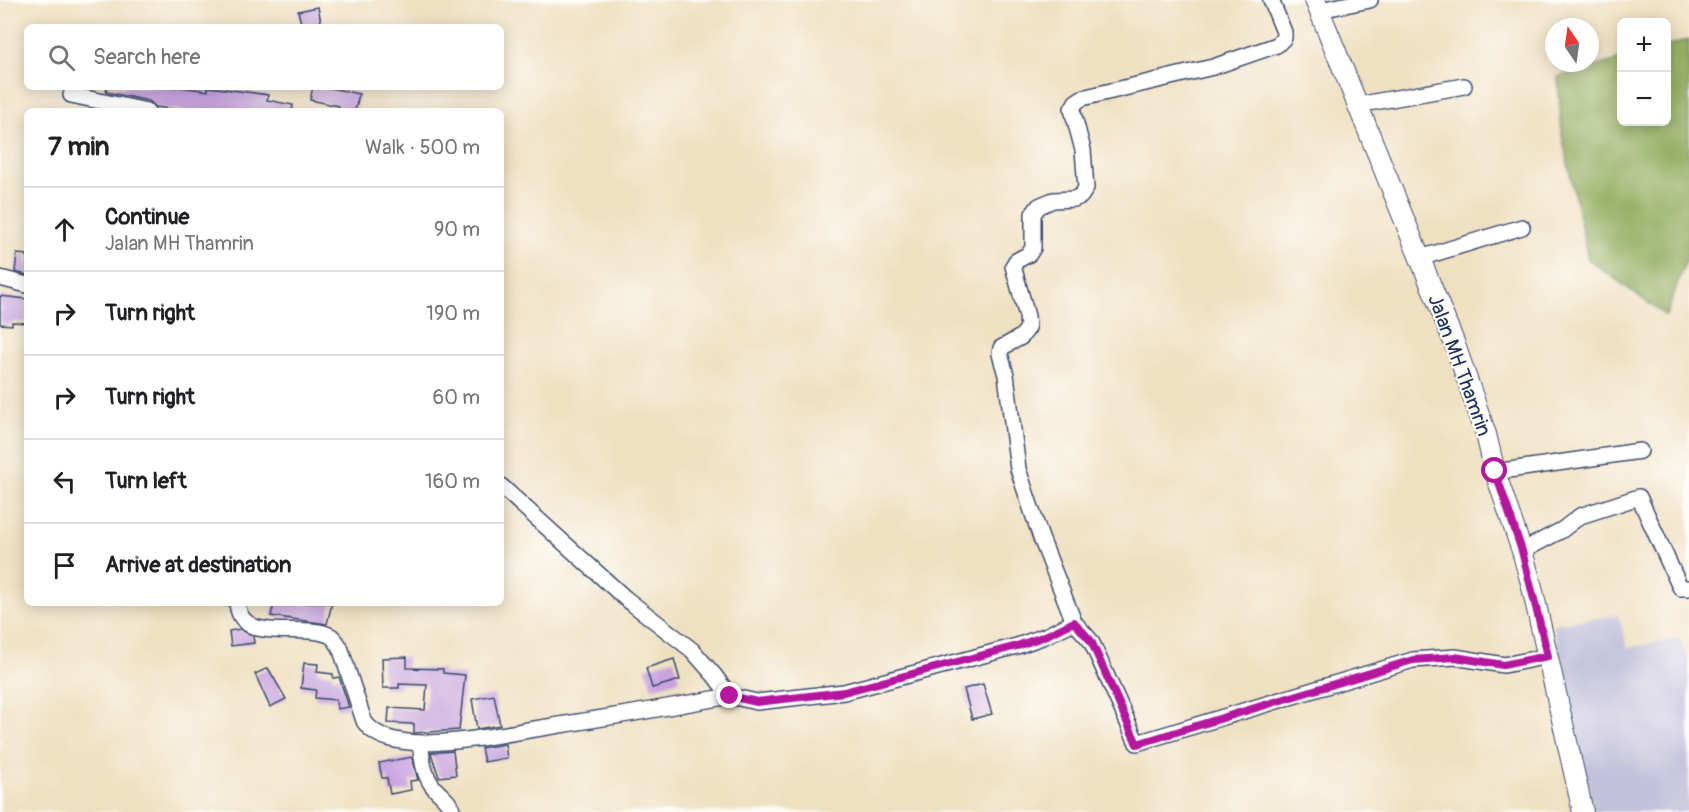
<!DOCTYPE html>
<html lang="en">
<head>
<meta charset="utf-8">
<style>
	:root { --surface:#fff; --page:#f2f2f2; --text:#202124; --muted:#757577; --line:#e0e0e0 }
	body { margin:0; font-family:Pangolin,sans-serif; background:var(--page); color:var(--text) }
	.controls { position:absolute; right:18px; top:18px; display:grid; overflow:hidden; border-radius:9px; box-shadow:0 3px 15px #0003 }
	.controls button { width:54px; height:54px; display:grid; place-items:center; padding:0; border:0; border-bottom:2px solid var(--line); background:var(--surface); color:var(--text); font:30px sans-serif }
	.compass { position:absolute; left:1545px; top:18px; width:54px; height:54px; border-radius:50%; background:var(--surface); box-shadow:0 3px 15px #0003; rotate:347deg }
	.stop { position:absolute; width:18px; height:18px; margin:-14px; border:4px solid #b5179e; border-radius:50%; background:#fff }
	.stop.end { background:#b5179e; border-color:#fff; box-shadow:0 2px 6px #0008 }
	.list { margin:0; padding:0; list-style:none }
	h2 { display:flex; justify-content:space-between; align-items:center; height:78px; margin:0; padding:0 24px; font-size:26px }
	h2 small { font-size:20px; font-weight:400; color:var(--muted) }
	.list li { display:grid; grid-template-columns:39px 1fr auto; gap:18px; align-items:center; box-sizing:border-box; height:84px; padding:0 24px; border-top:2px solid var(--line) }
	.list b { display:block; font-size:22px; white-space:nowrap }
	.list p { margin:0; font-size:20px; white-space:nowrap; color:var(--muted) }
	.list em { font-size:20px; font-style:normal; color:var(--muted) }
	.icon { flex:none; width:33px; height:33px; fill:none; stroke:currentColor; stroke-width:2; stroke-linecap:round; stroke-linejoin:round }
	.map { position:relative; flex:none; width:1689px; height:812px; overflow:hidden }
	.search { position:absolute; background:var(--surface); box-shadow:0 3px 15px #0003; left:24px; top:24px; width:480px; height:66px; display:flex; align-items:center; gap:15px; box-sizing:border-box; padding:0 21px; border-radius:9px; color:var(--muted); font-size:22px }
	.panel { position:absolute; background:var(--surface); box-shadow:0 3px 15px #0003; left:24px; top:108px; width:480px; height:498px; border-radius:9px }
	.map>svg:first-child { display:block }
	.industrial { fill:#c3c1db }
	.forest { fill:#91aa5c; stroke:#566c5d; stroke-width:1.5 }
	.building { fill:#c8a3de }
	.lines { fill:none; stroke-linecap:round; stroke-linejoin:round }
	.minor-casing { stroke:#3b4a6d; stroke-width:18 }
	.tertiary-casing { stroke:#3b4a6d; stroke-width:22 }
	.minor { stroke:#fff; stroke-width:15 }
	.tertiary { stroke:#fff; stroke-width:20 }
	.route { stroke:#b5179e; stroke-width:8 }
	.labels { text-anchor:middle; stroke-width:4.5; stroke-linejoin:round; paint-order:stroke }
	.street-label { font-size:20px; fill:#1b2f5e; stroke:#fdfcf7 }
</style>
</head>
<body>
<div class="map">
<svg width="1689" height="812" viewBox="0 0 1689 812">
	<rect width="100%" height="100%" fill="#fdfcf7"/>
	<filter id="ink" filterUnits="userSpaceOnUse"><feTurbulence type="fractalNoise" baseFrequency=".0167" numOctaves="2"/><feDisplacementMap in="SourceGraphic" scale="12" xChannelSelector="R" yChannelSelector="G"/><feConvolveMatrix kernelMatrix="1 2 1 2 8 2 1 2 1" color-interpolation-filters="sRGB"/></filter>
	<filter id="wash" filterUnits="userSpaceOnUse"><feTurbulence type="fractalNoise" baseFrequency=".008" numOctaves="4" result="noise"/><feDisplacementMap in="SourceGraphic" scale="24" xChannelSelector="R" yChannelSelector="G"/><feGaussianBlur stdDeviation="1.35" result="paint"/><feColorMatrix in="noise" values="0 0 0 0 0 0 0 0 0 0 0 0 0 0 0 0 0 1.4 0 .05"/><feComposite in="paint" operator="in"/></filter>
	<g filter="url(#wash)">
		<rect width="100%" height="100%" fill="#efe0c1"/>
		<path class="industrial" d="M 1618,615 L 1628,648 L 1680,638 L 1689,663 L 1689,812 L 1594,812 L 1553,624 Z"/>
		<path class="forest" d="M 1689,39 L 1689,251 L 1666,316 L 1588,259 L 1562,135 L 1558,77 L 1621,59 L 1622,122 L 1666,122 L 1667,46 Z"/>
		<g id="blocks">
			<g class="building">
				<path d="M 318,7 L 322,27 L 302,27 L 298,11 Z"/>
				<path d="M 107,87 L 181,87 L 208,91 L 208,87 L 225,89 L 268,95 L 267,100 L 293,105 L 292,111 L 185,111 L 156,107 L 149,101 L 106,92 Z"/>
				<path d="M 313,87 L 326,87 L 359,94 L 355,111 L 338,111 L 339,106 L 310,100 Z"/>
				<path d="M 17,254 L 27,255 L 27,275 L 15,272 Z"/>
				<path d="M 0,296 L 27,299 L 27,323 L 12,322 L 12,325 L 0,324 Z"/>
				<path d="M 274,603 L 332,603 L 327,624 L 271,616 Z"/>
				<path d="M 240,629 L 253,636 L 254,643 L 231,646 L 229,631 Z"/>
				<path d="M 407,657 L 407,668 L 443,669 L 443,673 L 465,675 L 459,730 L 414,733 L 414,724 L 388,723 L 389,708 L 425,710 L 427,685 L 399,684 L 399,688 L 383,688 L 382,658 Z"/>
				<path d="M 674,659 L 680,680 L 652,688 L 646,668 Z"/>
				<path d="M 304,663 L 318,664 L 317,672 L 333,674 L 333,678 L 339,677 L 349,707 L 337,709 L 336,700 L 315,698 L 316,690 L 301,688 Z"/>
				<path d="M 268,668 L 286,699 L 270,707 L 255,674 Z"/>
				<path d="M 983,684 L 992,714 L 972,719 L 964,689 Z"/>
				<path d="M 494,695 L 500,725 L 477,729 L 472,699 Z"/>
				<path d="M 505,744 L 507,758 L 484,762 L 481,748 Z"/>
				<path d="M 453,751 L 456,775 L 439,777 L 431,753 Z"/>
				<path d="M 412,757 L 418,780 L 410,781 L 411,790 L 390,794 L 387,778 L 382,778 L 379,763 Z"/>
			</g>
		</g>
	</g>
	<g filter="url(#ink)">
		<use href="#blocks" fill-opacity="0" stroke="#3b4a6d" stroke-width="1.5"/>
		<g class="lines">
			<defs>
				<g id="minor">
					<path d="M 1271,0 L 1284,32 L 1284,38 L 1277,45 L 1213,67 L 1082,98 L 1076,102 L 1072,109 L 1083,150 L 1086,188 L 1081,196 L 1074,199 L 1053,200 L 1039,206 L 1033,214 L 1033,248 L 1029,254 L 1016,261 L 1013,266 L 1027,316 L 1028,328 L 1021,337 L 1001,348 L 1000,354 L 1006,375 L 1018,469 L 1041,538 L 1074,622 L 1091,641 L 1137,743 L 1413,660 L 1455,657 L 1504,665 L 1548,656"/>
					<path d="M 1319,10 L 1370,0"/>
					<path d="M 71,95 L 147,111"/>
					<path d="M 1357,105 L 1464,86"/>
					<path d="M 1420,258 L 1522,227"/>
					<path d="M 0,278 L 27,285"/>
					<path d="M 1495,472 L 1640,451"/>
					<path d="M 501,486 L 625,598 L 692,650 L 714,675 L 730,696 L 757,702 L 844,692 L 1017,646 L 1045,636 L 1074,622"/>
					<path d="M 1522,551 L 1562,530 L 1580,516 L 1639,497 L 1679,585 L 1681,588 L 1689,588"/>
					<path d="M 237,603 C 241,647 304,621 331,636 C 334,638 337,643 340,647 L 364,721 C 375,739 401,742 421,743 C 459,743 498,735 535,729 C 600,719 665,708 730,696"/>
					<path d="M 420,743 C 422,757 423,773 432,785 C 439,795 450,800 453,812"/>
				</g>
				<path id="tertiary" d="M 1315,0 L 1454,342 L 1486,434 L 1495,472 L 1522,551 L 1531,583 L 1583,812"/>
			</defs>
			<use href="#minor" class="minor-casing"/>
			<use href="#tertiary" class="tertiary-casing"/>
			<use href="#minor" class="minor"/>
			<use href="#tertiary" class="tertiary"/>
		</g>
	</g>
	<g class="lines" filter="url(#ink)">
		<path class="route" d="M 730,696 L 757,702 L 844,692 L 1017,646 L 1045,636 L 1074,622 L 1091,641 L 1137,744 L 1413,660 L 1455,657 L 1503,665 L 1548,656 L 1522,551 L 1495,471"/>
	</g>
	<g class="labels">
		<g class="street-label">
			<text transform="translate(1460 365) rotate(70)" y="7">Jalan MH Thamrin</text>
		</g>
	</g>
</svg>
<div class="controls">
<button>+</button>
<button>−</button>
</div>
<svg class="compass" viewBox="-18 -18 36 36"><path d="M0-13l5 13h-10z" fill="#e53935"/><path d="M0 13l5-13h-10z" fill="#757577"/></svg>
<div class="stop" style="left:1495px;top:471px"></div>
<div class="stop end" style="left:730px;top:696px"></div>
<div class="search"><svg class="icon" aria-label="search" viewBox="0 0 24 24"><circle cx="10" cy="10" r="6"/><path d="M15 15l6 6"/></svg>Search here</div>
<section class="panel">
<h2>7 min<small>Walk · 500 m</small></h2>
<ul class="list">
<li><svg class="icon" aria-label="ahead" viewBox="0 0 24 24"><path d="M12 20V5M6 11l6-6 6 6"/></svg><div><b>Continue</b><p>Jalan MH Thamrin</p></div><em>90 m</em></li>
<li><svg class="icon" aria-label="right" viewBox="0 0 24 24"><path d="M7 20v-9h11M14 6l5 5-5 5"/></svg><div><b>Turn right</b></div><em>190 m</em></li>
<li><svg class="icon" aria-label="right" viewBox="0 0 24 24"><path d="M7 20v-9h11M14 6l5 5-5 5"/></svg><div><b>Turn right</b></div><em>60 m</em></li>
<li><svg class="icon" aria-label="left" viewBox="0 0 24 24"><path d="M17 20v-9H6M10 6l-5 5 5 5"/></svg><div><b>Turn left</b></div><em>160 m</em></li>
<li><svg class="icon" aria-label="arrive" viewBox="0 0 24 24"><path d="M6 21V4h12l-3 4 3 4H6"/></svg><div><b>Arrive at destination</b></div></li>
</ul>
</section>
</div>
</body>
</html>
